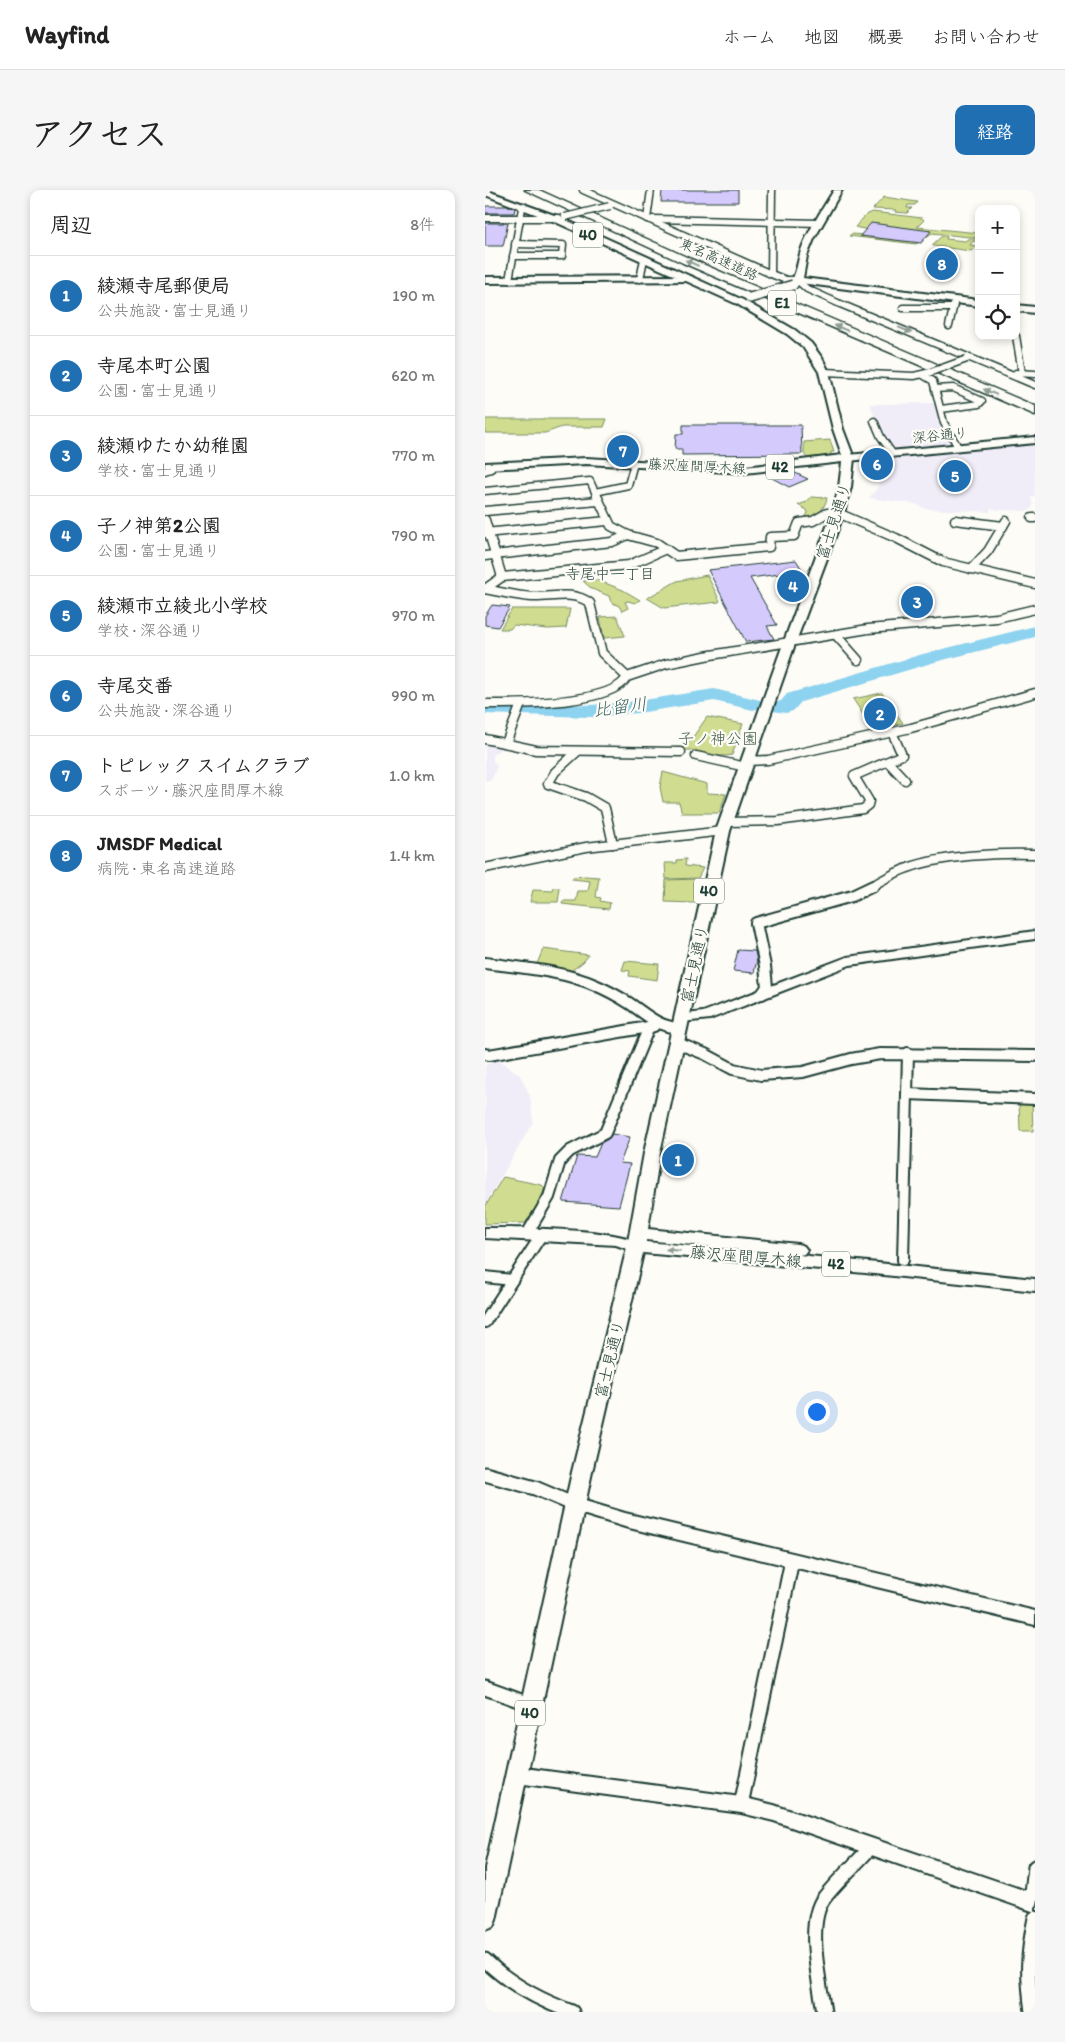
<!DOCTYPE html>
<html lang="ja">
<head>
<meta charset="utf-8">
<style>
	:root { --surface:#fff; --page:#f6f6f6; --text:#222; --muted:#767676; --line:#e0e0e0; --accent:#1f6fb2 }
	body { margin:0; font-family:Itim,"Klee One",sans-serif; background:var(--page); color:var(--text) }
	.controls { position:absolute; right:15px; top:15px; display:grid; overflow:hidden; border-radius:10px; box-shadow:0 2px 8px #0003 }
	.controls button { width:45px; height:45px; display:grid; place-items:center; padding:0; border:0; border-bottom:1px solid var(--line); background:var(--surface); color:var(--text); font:25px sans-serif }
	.you { position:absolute; left:331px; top:1221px; width:18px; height:18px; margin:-12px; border:4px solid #fff; border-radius:50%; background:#1a73e8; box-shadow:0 0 0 8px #1a73e833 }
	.badge { display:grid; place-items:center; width:32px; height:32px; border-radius:50%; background:var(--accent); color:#fff; font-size:16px; font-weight:700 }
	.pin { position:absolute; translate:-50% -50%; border:2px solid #fff; box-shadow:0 1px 5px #0006 }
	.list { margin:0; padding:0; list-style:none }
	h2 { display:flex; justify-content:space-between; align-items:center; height:65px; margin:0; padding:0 20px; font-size:21px }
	h2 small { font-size:16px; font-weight:400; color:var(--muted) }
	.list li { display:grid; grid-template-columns:32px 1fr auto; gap:15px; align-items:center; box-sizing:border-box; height:80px; padding:0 20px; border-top:1px solid var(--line) }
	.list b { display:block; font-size:19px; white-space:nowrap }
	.list p { margin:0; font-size:16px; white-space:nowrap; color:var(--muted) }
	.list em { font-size:16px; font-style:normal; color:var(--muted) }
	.icon { flex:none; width:28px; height:28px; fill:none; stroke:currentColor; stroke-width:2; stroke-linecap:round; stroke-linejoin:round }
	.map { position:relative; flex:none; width:550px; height:1822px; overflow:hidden; border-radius:10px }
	header { display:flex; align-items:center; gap:30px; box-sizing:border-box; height:70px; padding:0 25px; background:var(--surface); border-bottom:1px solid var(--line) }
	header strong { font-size:24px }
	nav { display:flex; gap:28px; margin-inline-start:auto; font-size:18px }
	.intro { display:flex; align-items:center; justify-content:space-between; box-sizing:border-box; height:120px; padding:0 30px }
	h1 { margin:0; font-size:35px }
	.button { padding:12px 22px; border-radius:10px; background:var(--accent); color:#fff; font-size:18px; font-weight:700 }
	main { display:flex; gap:30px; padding:0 30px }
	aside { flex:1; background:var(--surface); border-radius:10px; box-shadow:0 2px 8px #0003 }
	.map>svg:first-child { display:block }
	.built { fill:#f1edf8 }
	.green { fill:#d0dd90; stroke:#788d62 }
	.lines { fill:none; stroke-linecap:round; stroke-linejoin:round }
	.river { fill:#8dd2ef; fill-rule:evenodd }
	.building { fill:#d5cafc; stroke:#1f3d34 }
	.street-far3-casing { stroke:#1f3d34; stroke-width:9 }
	.street-far2-casing { stroke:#1f3d34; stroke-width:11 }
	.street-far1-casing { stroke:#1f3d34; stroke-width:14 }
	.street-casing { stroke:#1f3d34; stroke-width:17 }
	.secondary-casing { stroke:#1f3d34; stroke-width:4 }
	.primary-casing { stroke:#1f3d34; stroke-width:4 }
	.highway-casing { stroke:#1f3d34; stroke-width:3 }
	.street-far3 { stroke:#fdfcf7; stroke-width:6 }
	.street-far2 { stroke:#fdfcf7; stroke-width:8 }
	.street-far1 { stroke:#fdfcf7; stroke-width:10 }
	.street { stroke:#fdfcf7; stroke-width:13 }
	.secondary { fill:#fdfcf7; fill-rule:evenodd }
	.primary { fill:#fdfcf7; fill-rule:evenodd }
	.highway { fill:#fdfcf7; fill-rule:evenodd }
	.street-bridge-casing { stroke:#1f3d34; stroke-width:9; stroke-linecap:butt }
	.secondary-bridge-casing { stroke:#1f3d34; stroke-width:12; stroke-linecap:butt }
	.street-bridge { stroke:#fdfcf7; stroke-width:6 }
	.secondary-bridge { stroke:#fdfcf7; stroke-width:9 }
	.oneway { fill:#8e9c96 }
	.labels { text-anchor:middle; stroke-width:4.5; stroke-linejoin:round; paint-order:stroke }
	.far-street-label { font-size:14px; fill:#1f3d34; stroke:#fdfcf7 }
	.shield { fill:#fdfcf7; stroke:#62766e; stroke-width:1 }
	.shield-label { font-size:15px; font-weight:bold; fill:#1f3d34 }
	.far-neighbourhood-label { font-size:15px; fill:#1f3d34; stroke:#fdfcf7 }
	.street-label { font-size:16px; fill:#1f3d34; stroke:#fdfcf7 }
	.park-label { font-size:16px; fill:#425d46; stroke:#fdfcf7 }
	.water-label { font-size:18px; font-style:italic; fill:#3a6263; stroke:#fdfcf7 }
</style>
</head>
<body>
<header>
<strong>Wayfind</strong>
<nav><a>ホーム</a><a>地図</a><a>概要</a><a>お問い合わせ</a></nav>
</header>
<div class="intro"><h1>アクセス</h1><a class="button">経路</a></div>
<main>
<aside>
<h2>周辺<small>8件</small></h2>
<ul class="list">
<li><span class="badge">1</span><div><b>綾瀬寺尾郵便局</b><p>公共施設 · 富士見通り</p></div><em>190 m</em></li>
<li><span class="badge">2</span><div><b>寺尾本町公園</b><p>公園 · 富士見通り</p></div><em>620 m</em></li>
<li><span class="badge">3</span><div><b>綾瀬ゆたか幼稚園</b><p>学校 · 富士見通り</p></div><em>770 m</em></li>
<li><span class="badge">4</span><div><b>子ノ神第2公園</b><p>公園 · 富士見通り</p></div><em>790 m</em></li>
<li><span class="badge">5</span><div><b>綾瀬市立綾北小学校</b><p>学校 · 深谷通り</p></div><em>970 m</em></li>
<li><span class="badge">6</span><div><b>寺尾交番</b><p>公共施設 · 深谷通り</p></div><em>990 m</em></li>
<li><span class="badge">7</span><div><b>トピレック スイムクラブ</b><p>スポーツ · 藤沢座間厚木線</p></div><em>1.0 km</em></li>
<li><span class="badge">8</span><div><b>JMSDF Medical</b><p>病院 · 東名高速道路</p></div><em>1.4 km</em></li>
</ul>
</aside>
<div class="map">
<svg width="550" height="1822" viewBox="0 0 550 1822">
	<rect width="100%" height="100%" fill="#fdfcf7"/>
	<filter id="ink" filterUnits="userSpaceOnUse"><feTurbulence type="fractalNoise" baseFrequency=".02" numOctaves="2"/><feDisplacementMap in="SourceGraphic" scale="10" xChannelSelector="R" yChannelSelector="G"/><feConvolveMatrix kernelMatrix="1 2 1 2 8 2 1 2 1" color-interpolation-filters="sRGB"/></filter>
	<g filter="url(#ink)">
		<g class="built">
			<path d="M 452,213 L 469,253 L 407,260 L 399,249 L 385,214 Z"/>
			<path d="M 550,253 L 550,306 L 546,307 L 548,316 L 544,321 L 513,320 L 506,318 L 505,322 L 441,319 L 430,314 L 384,308 L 392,299 L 394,293 L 393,289 L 385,282 L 400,282 L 401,268 Z"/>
			<path d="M 0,550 L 20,557 L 8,564 L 8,571 L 12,576 L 7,589 L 5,591 L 0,591 Z"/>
			<path d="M 14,870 L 35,885 L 45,906 L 48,932 L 0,1015 L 0,875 Z"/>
		</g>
		<g class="green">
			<path d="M 399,7 L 432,12 L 430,15 L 423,15 L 422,18 L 427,18 L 422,23 L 410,22 L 411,20 L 388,19 Z"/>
			<path d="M 387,22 L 437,28 L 439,30 L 432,37 L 494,43 L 494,48 L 447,43 L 431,54 L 364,46 L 366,44 L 379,45 L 383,40 L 370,37 L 382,24 Z"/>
			<path d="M 457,46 L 462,46 L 461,49 L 480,51 L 483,49 L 491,49 L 494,52 L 488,51 L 485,55 L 492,56 L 486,61 L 449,56 L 447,55 Z"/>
			<path d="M 0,229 L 122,229 L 119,237 L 77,237 L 60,243 L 0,243 Z"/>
			<path d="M 345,250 L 349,262 L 346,262 L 346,265 L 323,269 L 319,264 L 319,252 Z"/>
			<path d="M 326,307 L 342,308 C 340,319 330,329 319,329 L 323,323 L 322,320 L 313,315 L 322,312 Z"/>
			<path d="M 222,385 L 235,411 L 234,412 L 179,418 L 162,408 L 192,391 Z"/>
			<path d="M 112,390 L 138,400 L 155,410 L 150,413 L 143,411 L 140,412 L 143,418 L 137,421 L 134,416 L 126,412 L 124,406 L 107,399 L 98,391 Z"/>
			<path d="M 27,419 L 85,419 L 81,438 L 62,439 L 29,435 L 25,439 L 15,439 Z"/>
			<path d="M 132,426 L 140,446 L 119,448 L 115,427 Z"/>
			<path d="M 397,503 L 418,533 L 388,540 L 368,509 Z"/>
			<path d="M 222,527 L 258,534 L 247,565 C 231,569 216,559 200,560 L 197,557 L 203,554 Z"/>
			<path d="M 178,582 L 222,594 L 222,603 L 241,604 L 234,623 L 197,623 L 194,612 L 178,612 L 175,597 Z"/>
			<path d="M 201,669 L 200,676 L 218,678 L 213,688 L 181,689 L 180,673 L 192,673 L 192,670 Z"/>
			<path d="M 100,686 L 114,687 L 111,707 L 116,708 L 115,711 L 125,713 L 124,719 L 77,714 L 78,711 L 91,711 L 93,701 L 103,701 L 105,691 L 87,689 L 88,687 Z"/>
			<path d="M 215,689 L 210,713 L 180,712 L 181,690 Z"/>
			<path d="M 69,698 L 75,698 L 73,712 L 45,712 L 48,700 L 68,701 Z"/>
			<path d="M 58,759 L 104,765 L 98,772 L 86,781 L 52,774 Z"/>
			<path d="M 140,771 L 174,774 L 172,790 L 144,786 L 145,781 L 137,780 Z"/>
			<path d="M 534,911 L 547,912 L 548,941 L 535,941 Z"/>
			<path d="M 18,987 L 57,995 L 60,998 L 53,1016 L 40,1033 L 0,1034 L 0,1017 Z"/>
		</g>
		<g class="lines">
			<g class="river">
				<path d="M 550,436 L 550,447 L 450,472 L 316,512 L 308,521 L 301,523 L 288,521 L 285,517 L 288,513 L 296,511 L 302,504 L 438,464 Z"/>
				<path d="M 229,499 L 275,510 L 278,514 L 275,518 L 268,520 L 229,511 L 153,523 L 106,527 L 0,524 L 0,512 L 106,515 L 153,511 Z"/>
			</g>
		</g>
		<g class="building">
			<path d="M 177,0 L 253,0 L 253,12 L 176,12 Z"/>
			<path d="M 0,16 L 24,16 L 30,18 L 29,23 L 0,23 Z"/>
			<path d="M 0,33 L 23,33 L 18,56 L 0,56 Z"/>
			<path d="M 386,33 L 446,41 L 436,53 L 375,46 Z"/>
			<path d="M 198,235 L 316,235 L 317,264 L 197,265 L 197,259 L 190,259 L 191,244 L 198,244 Z"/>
			<path d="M 306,281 L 323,289 L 304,297 L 287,288 Z"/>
			<path d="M 311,370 L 318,381 L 265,388 L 292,435 L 282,436 L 289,449 L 261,452 L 223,380 Z"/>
			<path d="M 7,415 L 25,417 L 13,437 L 0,435 L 0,426 Z"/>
			<path d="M 253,760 L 270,761 L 272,770 L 269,783 L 248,781 Z"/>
			<path d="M 127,944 L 145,947 L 135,973 L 145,974 L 134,1016 L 78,1012 L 92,966 L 110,967 L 116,953 L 123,949 Z"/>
			<path d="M 187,960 L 202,961 L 198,980 L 183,980 Z"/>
		</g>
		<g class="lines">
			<defs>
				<g id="street-far3">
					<path d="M 98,0 L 286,84 L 301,90 L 312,90 L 322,99 L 353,113 L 550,195"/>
					<path d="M 0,28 L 74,28"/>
					<path d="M 162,29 L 166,0"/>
					<path d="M 168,29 L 334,33"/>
					<path d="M 28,66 L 77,66 L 78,55 L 30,54"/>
					<path d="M 286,84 L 287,0"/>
					<path d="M 155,89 L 159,69"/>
					<path d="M 24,90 L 37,18 L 39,16"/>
					<path d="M 418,118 L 468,118"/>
					<path d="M 464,136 L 469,114"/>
					<path d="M 531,146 L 537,183"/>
					<path d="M 339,182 L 429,186 L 446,182"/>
					<path d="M 531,183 L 550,184"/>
					<path d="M 438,185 L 448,191 L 459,233 L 473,257"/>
					<path d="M 450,199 L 468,198 L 497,211 L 494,214 L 456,219"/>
					<path d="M 389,231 L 396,247 L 407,263"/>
					<path d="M 0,281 L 6,279 L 6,276"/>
					<path d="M 0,301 L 105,291 L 110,302"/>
					<path d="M 112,307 L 110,302 L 143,295 L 149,273"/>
				</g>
				<g id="street-far2">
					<path d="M 112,306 L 126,336 L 143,345 L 172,353 L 191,366 L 284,357 L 285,347 L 309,346 L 314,333 L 328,331 L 342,323 L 353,323 L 411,348 L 458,372 L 550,394"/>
					<path d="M 0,321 L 113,311"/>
					<path d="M 547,328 L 550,328"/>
					<path d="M 0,330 L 17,387"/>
					<path d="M 470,330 L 518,336"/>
					<path d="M 0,343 L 122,331"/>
					<path d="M 0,366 L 127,352 L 143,345"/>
					<path d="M 486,379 L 503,361 L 521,331"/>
					<path d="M 0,399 C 16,402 31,406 47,407 C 68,408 87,400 105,413 L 117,463 L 142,487"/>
					<path d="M 0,399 L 17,387 L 144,375 L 181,359"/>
					<path d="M 351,445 L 373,470"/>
					<path d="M 0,514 C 30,514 127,515 142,487 L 181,474 L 220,466 L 383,439 L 512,428 L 550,419"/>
					<path d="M 0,549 L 51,560 L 196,562"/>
					<path d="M 21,553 L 36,514"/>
					<path d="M 93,561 L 70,582 L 63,594 L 101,607 L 120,618 L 128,654"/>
					<path d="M 211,566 L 261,577"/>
					<path d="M 263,571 L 283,570 L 426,538 L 550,503"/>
					<path d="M 403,572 L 420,590"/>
					<path d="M 241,632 L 293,631 L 378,619 L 383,615 L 384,611 L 369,586 L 417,565 L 407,542"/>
					<path d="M 0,678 L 101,657 L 238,641"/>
					<path d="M 385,697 C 398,690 410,682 423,678 C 458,665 513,663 550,664"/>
				</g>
				<g id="street-far1">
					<path d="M 0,773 C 37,778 75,780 110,795 C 122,800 133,806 144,813 C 162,825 173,837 195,838"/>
					<path d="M 277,804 L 282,797 L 280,776 L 271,733 L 367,706 L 388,696"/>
					<path d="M 192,853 L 220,864 L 248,879 L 276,885 L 318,882 L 366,869 L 395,864 L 550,866"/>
					<path d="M 0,864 L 4,865 L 169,836"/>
					<path d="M 422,904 L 550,909"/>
					<path d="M 42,1044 L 64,1007 L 75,971 L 85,961 L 120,943 L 164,837"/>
					<path d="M 418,1070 L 423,863"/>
					<path d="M 0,1087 L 27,1090"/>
					<path d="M 0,1132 L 57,1044"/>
				</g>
				<g id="street">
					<path d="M 0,1284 L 50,1298 L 90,1315"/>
					<path d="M 0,1498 L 47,1515"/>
					<path d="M 256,1615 L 307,1370"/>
					<path d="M 546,1712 L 550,1677"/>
					<path d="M 0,1770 C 25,1795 54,1810 87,1822"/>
					<path d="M 339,1822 C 335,1793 320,1733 339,1708 C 353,1690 371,1674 386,1657"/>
					<path d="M 547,1822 C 542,1784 542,1766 550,1728"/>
				</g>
				<g id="secondary">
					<path d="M 349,0 L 357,0 L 329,49 L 322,66 L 318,88 L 494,110 L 494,116 L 315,93 L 311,97 L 305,97 L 304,95 C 313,83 312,69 318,55 C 326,36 338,18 349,0 Z"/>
					<path d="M 205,86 L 208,87 L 208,91 L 0,93 L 0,87 Z"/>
					<path d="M 531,115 L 550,117 L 550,123 L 531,121 Z"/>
					<path d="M 550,247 L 550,253 L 363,271 L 358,268 L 363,265 Z"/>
					<path d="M 550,741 L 550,749 L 365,775 L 225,829 L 197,832 L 192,831 L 190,828 L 192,825 L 218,822 L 362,767 Z"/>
					<path d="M 0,1038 C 26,1038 147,1038 159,1057 L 157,1061 L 151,1062 L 131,1055 L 0,1048 Z"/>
					<path d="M 90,1308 L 140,1323 L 550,1421 L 550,1435 L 140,1337 L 84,1320 L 81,1315 L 84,1310 Z"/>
					<path d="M 32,1577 L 256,1607 L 289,1615 L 550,1704 L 550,1722 L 289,1631 L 256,1623 L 32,1593 L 25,1591 L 22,1585 L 25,1579 Z"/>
				</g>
				<path id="primary" d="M 0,0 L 72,26 L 258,110 L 310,140 L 326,153 L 337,168 L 344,182 L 358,239 L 369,268 L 366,297 L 359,323 L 310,454 L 245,641 L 175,963 L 163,1039 L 313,1054 L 319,1056 L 322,1060 L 319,1064 L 314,1065 L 550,1089 L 550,1101 L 380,1083 L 158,1063 L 107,1282 L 11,1730 L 8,1737 L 0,1740 L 0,1678 L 87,1282 L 142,1057 L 159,963 L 231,641 L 298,454 L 347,323 L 354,297 L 357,272 L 260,283 L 101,274 L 0,279 L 0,273 L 101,268 L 260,277 L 357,265 L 348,239 L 334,182 L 318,157 L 302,144 L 252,114 L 66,30 L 0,5 ZM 161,1050 L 283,1063 L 161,1052 Z"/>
				<path id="highway" d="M 40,0 L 54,0 L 206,69 L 550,216 L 550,225 L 198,73 Z"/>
			</defs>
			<use href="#street-far3" class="street-far3-casing"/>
			<use href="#street-far2" class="street-far2-casing"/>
			<use href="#street-far1" class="street-far1-casing"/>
			<use href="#street" class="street-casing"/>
			<use href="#secondary" class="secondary-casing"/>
			<use href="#primary" class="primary-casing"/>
			<use href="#highway" class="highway-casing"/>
			<use href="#street-far3" class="street-far3"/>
			<use href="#street-far2" class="street-far2"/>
			<use href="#street-far1" class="street-far1"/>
			<use href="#street" class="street"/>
			<use href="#secondary" class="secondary"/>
			<use href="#primary" class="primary"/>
			<use href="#highway" class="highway"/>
			<defs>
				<g id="street-bridge">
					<path d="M 80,27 L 125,16"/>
					<path d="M 446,182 L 482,169"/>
				</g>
				<path id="secondary-bridge" d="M 265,108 L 308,95"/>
			</defs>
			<use href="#street-bridge" class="street-bridge-casing"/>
			<use href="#secondary-bridge" class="secondary-bridge-casing"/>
			<use href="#street-bridge" class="street-bridge"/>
			<use href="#secondary-bridge" class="secondary-bridge"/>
		</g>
		<defs><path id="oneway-solid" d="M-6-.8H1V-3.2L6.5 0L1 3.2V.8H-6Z" transform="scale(1.25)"/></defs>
		<g class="oneway">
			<use href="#oneway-solid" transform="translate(207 73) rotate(-156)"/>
			<use href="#oneway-solid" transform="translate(356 138) rotate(-157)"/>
			<use href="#oneway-solid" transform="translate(420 140) rotate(22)"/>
			<use href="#oneway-solid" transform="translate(505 202) rotate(-157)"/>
			<use href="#oneway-solid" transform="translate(188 1060) rotate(-175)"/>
		</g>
	</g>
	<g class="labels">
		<g class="far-street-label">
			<text transform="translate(234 69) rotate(24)" y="5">東名高速道路</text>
			<text transform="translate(455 245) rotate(-6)" y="5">深谷通り</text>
			<text transform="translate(212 276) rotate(3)" y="5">藤沢座間厚木線</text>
		</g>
		<g class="shield">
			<rect x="88" y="32.5" width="30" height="25" rx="4"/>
			<rect x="283" y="100.5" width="28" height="25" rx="4"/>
			<rect x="281" y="264.5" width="28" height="25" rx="4"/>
			<rect x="209" y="688.5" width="30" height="25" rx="4"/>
			<rect x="337" y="1061.5" width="28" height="25" rx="4"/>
			<rect x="30" y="1510.5" width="30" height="25" rx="4"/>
		</g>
		<g class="shield-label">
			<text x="103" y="50">40</text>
			<text x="297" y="118">E1</text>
			<text x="295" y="282">42</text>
			<text x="224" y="706">40</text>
			<text x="351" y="1079">42</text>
			<text x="45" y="1528">40</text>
		</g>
		<g class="far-neighbourhood-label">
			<text x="125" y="389">寺尾中一丁目</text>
		</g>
		<g class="street-label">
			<text transform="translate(348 331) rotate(-72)" y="6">富士見通り</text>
			<text transform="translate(209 774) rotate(-78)" y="6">富士見通り</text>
			<text transform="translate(261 1066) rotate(5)" y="6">藤沢座間厚木線</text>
			<text transform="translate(124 1169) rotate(-76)" y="6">富士見通り</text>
		</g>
		<g class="park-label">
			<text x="233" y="554">子ノ神公園</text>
		</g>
		<g class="water-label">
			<text transform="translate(135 517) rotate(-7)" y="6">比留川</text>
		</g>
	</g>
</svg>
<div class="controls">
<button>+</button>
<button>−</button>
<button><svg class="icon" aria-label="locate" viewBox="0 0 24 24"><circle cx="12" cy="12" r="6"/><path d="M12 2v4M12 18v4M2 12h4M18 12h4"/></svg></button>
</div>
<div class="you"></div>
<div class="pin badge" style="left:193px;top:970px">1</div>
<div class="pin badge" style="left:395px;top:524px">2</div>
<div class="pin badge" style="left:432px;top:412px">3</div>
<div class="pin badge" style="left:308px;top:396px">4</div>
<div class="pin badge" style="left:470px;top:286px">5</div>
<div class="pin badge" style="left:392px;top:274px">6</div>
<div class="pin badge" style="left:138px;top:261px">7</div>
<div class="pin badge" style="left:457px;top:74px">8</div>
</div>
</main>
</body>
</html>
